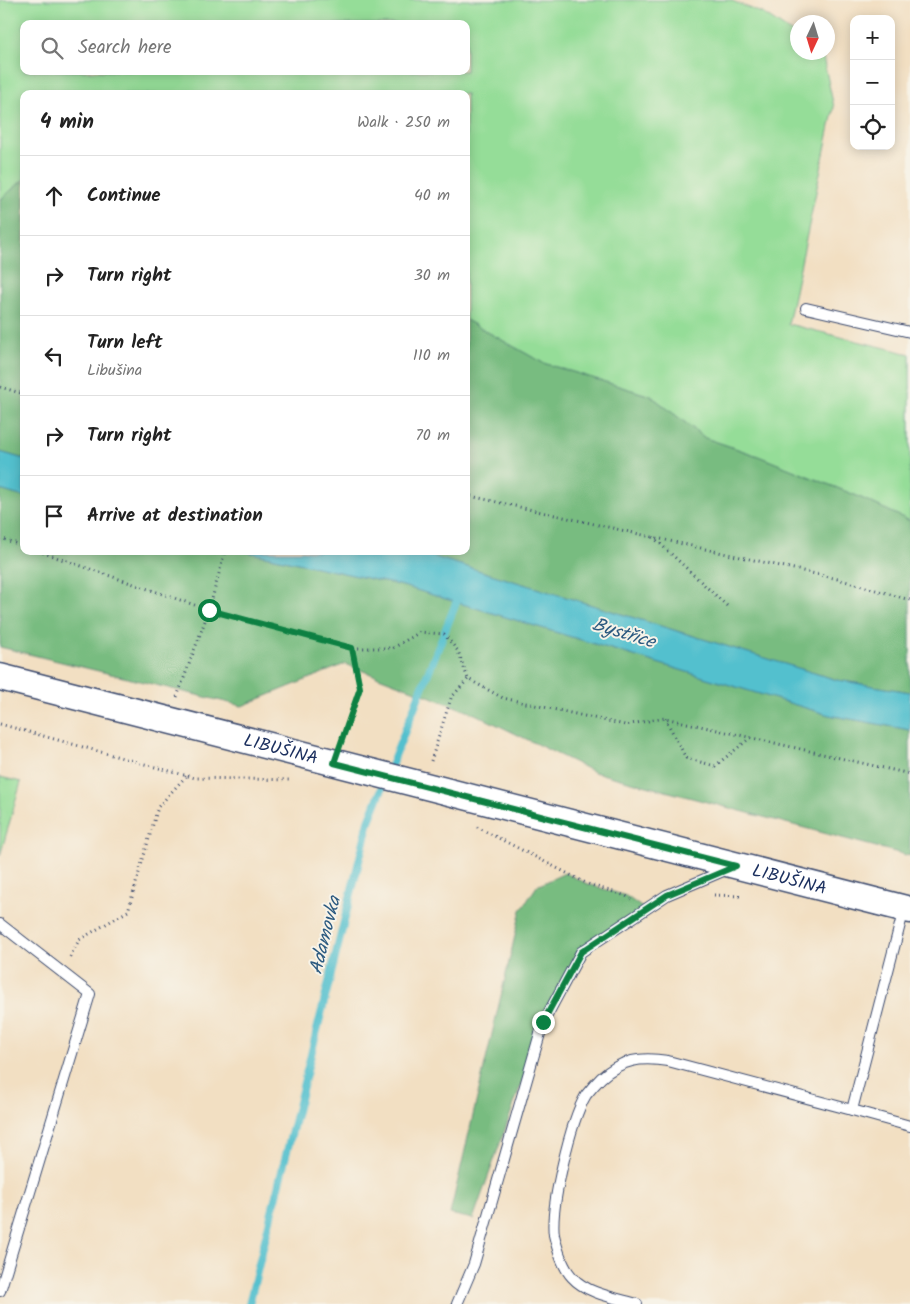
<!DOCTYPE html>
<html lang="en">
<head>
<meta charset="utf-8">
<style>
	:root { --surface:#fff; --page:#f6f6f6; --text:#222; --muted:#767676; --line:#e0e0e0 }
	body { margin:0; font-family:Kalam,sans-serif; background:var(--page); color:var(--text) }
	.controls { position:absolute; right:15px; top:15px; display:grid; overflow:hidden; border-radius:10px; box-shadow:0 2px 12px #0003 }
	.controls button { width:45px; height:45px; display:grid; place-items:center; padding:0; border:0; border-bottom:1px solid var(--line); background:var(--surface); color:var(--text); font:25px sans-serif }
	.compass { position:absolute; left:790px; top:15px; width:45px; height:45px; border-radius:50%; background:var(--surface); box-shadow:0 2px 12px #0003; rotate:184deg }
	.stop { position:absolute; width:15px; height:15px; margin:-11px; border:4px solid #0b8043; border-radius:50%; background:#fff }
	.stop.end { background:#0b8043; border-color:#fff; box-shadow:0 1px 5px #0008 }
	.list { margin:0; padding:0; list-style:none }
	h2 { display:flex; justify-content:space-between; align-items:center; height:65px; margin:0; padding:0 20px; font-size:21px }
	h2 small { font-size:16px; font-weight:400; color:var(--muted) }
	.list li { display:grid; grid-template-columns:32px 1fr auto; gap:15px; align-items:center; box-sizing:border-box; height:80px; padding:0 20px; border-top:1px solid var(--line) }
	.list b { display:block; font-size:19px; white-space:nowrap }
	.list p { margin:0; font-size:16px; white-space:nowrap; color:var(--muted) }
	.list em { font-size:16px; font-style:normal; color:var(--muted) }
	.icon { flex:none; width:28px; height:28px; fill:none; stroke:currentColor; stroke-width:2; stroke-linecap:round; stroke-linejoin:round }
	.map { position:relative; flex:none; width:910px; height:1304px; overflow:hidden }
	.search { position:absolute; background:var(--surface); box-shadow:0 2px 12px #0003; left:20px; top:20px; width:450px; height:55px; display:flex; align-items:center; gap:12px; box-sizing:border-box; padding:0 18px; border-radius:10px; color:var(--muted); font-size:19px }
	.panel { position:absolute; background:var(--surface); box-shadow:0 2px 12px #0003; left:20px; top:90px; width:450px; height:465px; border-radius:10px }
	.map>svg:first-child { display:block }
	.green { fill:#95dd98; stroke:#58867b; fill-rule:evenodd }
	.forest { fill:#78bc80; stroke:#4a766f }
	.water { fill:#53c0ce; stroke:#377896 }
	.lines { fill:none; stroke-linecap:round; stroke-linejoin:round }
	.stream { stroke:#53c0ce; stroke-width:8 }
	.service-casing { stroke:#3b496d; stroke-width:12 }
	.tertiary-casing { stroke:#3b496d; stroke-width:29 }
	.path { stroke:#3b496d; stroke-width:3; stroke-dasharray:1 4; stroke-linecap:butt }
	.service { stroke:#fff; stroke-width:10 }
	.tertiary { stroke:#fff; stroke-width:26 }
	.route { stroke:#0b8043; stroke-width:6 }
	.labels { text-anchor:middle; stroke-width:4; stroke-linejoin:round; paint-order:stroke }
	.street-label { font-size:18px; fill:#1b2f5e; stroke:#f7f3e8 }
	.water-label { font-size:19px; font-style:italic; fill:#2c5a80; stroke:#f7f3e8 }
</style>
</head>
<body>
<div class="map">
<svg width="910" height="1304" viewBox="0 0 910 1304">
	<rect width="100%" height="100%" fill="#f7f3e8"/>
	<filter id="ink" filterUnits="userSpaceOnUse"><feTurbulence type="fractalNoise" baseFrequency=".02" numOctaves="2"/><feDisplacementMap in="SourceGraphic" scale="10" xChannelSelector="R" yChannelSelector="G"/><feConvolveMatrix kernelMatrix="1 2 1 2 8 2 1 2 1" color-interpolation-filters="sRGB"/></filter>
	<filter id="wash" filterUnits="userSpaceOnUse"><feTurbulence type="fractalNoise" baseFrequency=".0096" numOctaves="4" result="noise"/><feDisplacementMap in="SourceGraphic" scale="20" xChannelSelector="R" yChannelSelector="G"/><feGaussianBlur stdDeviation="1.12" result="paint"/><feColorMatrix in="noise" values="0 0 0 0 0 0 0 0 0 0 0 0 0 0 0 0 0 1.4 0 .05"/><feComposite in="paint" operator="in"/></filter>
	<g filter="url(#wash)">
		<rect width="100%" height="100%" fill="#f2dfc2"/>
		<g class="green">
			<path d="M 0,0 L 730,0 L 764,14 L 797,36 L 798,52 L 822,53 L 834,107 L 788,324 L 910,354 L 910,521 L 857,496 L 758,456 L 705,438 L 651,396 L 543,363 L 466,320 L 466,94 L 24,94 L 24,179 L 0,200 ZM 24,24 L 466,24 L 466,71 L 24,71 Z"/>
			<path d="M 0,777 L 21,782 L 0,856 Z"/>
		</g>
		<g class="forest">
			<path d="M 24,179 L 24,459 L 0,452 L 0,200 Z"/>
			<path d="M 466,320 L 543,363 L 651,396 L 705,438 L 758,456 L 857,496 L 910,521 L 910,692 L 837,680 L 415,551 L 466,551 Z"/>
			<path d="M 0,490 L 24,497 L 24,551 L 243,551 L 403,586 L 829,715 L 910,730 L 910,856 L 594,772 L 475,714 L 345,664 L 242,706 L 0,647 Z"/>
			<path d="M 565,873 L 588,884 L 626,896 L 644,909 L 581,953 L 543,1023 L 473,1219 L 450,1214 L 521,910 L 537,886 Z"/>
		</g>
		<g class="water">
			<path d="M 0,452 L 24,459 L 24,497 L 0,490 Z"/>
			<path d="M 243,551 L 415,551 L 837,680 L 910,692 L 910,730 L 829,715 L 403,586 Z"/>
		</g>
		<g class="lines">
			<path class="stream" d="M 249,1304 L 369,821 L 460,593"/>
		</g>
	</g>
	<g filter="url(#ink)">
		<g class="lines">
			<defs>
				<g id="service">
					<path d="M 806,308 L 910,332"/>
					<path d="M 904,909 L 852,1110 L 910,1126"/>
					<path d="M 0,924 L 90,994 L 0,1291"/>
					<path d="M 457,1304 L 474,1264 L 543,1023 L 581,952 L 667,895 L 728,869"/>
					<path d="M 637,1304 C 616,1298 587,1294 572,1277 C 562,1266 557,1248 554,1235 C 550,1207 571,1120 586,1095 C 590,1090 596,1083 601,1078 C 622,1059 641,1057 668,1061 L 852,1110"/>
				</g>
				<g id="tertiary">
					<path id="s1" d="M 0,677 L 910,910"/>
				</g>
			</defs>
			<use href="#service" class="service-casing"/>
			<use href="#tertiary" class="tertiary-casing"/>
			<g class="path">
				<path d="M 0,387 L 24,394"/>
				<path d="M 466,495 L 838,579 L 910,600"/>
				<path d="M 653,537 L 727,606"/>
				<path d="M 0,538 L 24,546"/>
				<path d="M 38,551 L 209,610 L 352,648 L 393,648 L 420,632 L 444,634 L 458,651 L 468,679 L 503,698 L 625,725 L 665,718 L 910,774"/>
				<path d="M 177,697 L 209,610 L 225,551"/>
				<path d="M 665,718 L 686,758 L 715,766 L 750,738"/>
				<path d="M 0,724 L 195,778 L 292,780"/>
				<path d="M 342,739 L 360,688 L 352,648"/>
				<path d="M 431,761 L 451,698 L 468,679"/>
				<path d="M 477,827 L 588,884 L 626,896 L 631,899"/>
				<path d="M 714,895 L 743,896"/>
				<path d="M 70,957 L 79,940 L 128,911 L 158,807 L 187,775"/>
			</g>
			<use href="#service" class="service"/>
			<use href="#tertiary" class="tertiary"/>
		</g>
	</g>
	<g class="lines" filter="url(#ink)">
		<path class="route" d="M 209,610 L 352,648 L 360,688 L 334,763 L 736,866 L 667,895 L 581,952 L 543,1022"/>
	</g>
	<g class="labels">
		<g class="street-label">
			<text dy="6" stroke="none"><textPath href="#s1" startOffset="290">LIBUŠINA</textPath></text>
			<text dy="6" stroke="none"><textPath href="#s1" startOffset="815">LIBUŠINA</textPath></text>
		</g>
		<g class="water-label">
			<text transform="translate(624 632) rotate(17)" y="7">Bystřice</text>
			<text transform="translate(324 935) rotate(-76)" y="7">Adamovka</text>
		</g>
	</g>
</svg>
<div class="controls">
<button>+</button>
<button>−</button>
<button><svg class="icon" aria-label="locate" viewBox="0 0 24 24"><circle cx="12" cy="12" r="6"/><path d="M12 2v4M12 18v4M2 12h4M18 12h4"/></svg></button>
</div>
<svg class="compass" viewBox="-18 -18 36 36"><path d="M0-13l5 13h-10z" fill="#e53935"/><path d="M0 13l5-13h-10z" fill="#767676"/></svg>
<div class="stop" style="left:209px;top:610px"></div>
<div class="stop end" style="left:543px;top:1022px"></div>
<div class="search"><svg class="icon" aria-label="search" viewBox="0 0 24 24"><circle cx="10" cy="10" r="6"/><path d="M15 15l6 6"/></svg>Search here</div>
<section class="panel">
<h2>4 min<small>Walk · 250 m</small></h2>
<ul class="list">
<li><svg class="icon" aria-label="ahead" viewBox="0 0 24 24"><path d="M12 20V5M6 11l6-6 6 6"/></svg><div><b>Continue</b></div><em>40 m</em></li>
<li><svg class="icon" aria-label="right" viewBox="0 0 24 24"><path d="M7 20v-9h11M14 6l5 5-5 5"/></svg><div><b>Turn right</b></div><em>30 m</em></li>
<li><svg class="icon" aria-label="left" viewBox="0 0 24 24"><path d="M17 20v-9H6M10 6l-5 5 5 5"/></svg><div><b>Turn left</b><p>Libušina</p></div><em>110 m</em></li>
<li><svg class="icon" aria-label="right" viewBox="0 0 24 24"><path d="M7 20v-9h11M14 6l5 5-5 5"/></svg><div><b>Turn right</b></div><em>70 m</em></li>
<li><svg class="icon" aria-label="arrive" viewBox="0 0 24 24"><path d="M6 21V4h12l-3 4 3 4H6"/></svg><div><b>Arrive at destination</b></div></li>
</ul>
</section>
</div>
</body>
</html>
